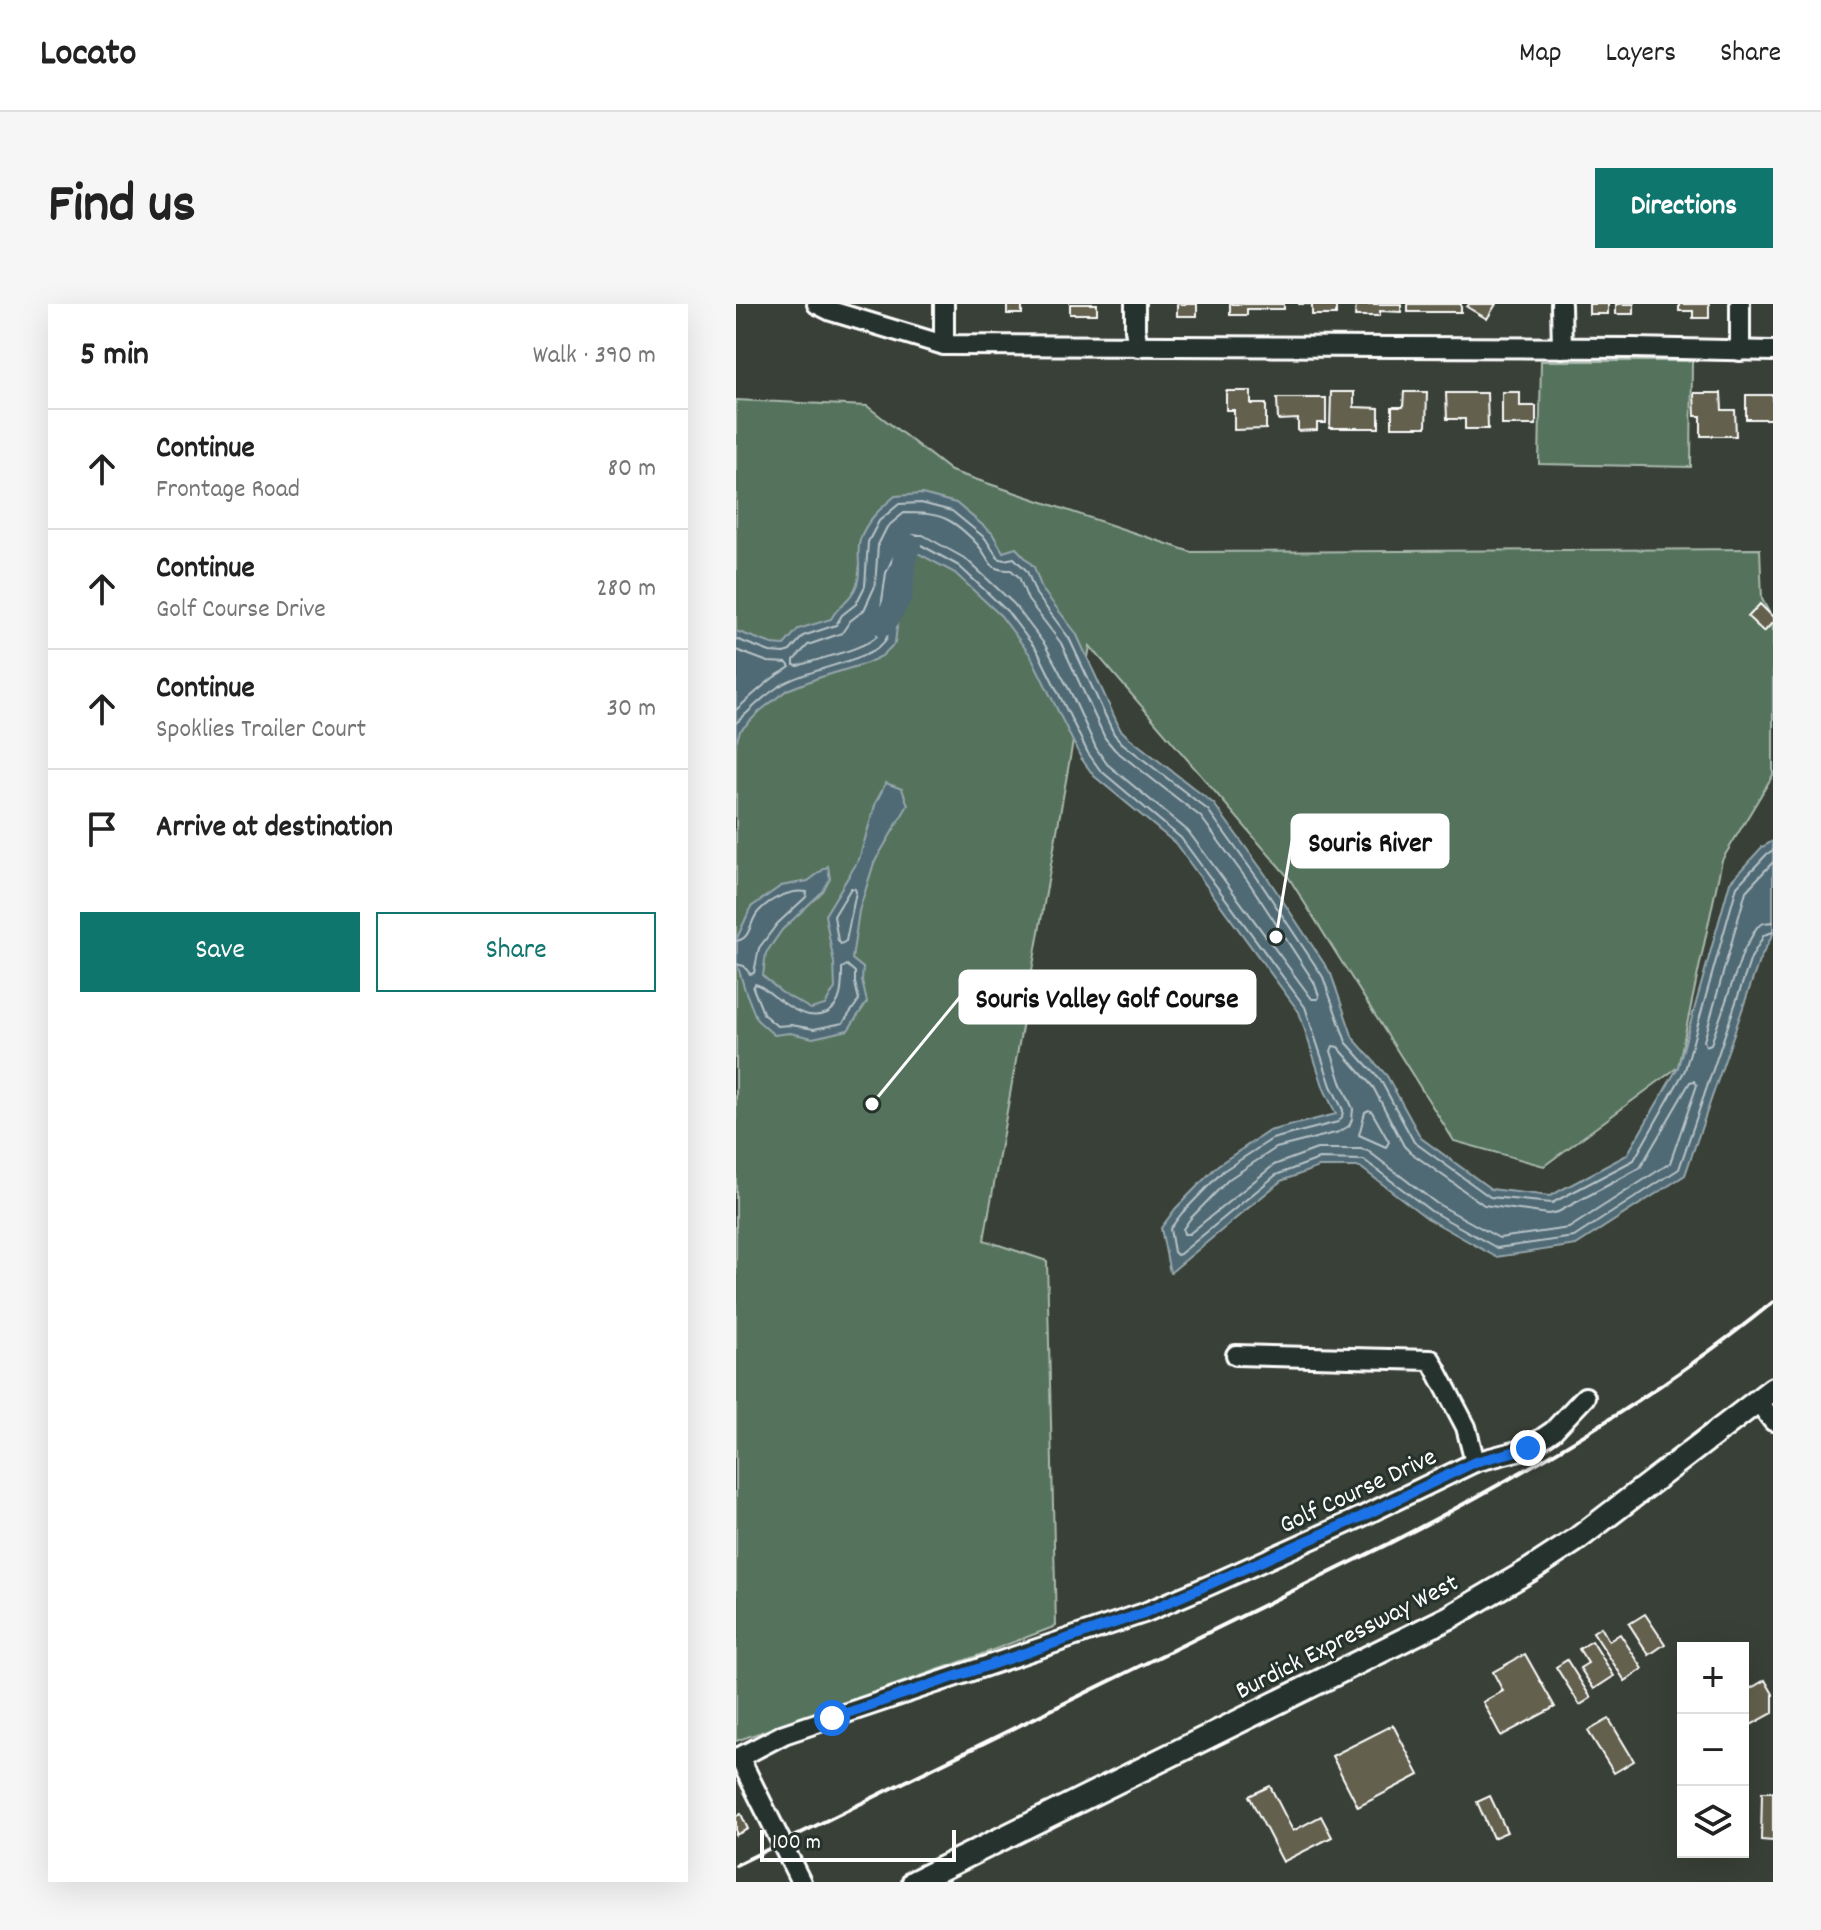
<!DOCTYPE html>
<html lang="en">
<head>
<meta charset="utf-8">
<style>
	:root { --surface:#fff; --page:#f6f6f6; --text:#222; --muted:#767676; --line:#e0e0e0; --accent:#0f766e }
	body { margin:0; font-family:Dekko,sans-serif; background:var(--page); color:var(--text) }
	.controls { position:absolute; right:24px; bottom:24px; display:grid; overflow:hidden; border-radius:0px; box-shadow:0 8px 32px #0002 }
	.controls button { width:72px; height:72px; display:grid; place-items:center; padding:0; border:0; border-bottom:2px solid var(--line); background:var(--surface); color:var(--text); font:40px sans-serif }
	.scale { position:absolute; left:24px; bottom:20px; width:196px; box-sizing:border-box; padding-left:8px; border:4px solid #fff; border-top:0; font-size:22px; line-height:28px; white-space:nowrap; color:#fff; -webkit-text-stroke:6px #26332d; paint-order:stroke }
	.stop { position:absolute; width:24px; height:24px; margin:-18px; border:6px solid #1a73e8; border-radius:50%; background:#fff }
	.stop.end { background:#1a73e8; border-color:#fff; box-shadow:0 2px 8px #0008 }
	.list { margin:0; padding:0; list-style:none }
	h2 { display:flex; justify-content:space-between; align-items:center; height:104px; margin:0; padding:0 32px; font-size:34px }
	h2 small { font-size:26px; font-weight:400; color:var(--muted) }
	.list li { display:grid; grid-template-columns:52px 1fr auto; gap:24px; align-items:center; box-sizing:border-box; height:120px; padding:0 32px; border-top:2px solid var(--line) }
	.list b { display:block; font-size:30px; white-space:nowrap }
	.list p { margin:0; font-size:26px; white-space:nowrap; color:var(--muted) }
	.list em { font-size:26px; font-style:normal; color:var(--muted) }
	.actions { display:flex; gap:16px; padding:24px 32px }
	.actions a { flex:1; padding:18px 0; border:2px solid var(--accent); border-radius:0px; text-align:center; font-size:28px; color:var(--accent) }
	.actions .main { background:var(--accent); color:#fff }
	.icon { flex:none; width:44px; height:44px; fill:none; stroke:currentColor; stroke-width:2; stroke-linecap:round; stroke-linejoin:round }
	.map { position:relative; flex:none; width:1037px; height:1578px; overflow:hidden; border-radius:0px }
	header { display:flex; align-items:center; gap:48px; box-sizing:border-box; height:112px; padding:0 40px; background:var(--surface); border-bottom:2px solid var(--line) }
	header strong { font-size:38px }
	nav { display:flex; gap:44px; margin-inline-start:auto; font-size:28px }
	.intro { display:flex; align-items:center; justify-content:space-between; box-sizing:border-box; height:192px; padding:0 48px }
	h1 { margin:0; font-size:56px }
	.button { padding:20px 36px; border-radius:0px; background:var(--accent); color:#fff; font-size:28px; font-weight:700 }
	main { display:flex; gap:48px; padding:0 48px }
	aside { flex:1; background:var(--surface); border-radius:0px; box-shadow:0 8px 32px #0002 }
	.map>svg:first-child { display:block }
	.green { fill:#54735c; stroke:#aab9ae; stroke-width:2 }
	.water { fill:#506b75; stroke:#96a6ac; stroke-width:2 }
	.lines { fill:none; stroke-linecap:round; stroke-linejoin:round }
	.shore { stroke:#b9c4c8; stroke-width:2 }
	.river { stroke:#506b75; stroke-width:24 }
	.building { fill:#64604d; stroke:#fff; stroke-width:2 }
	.minor-casing { stroke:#fff; stroke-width:24 }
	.major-casing { stroke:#fff; stroke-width:28 }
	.minor { stroke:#26332d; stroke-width:18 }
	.major { stroke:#26332d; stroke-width:22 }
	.rail { stroke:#fff; stroke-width:4 }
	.route { stroke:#1a73e8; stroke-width:10 }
	.labels { text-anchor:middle; stroke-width:6; stroke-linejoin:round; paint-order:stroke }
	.street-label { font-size:26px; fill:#fff; stroke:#26332d }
	.leader { fill:none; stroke:#fff; stroke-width:3 }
	.callout-dot { fill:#fff; stroke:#26332d; stroke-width:3 }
	.callout { fill:#fff; stroke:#fff; stroke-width:3 }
	.callout-label { font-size:28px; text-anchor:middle; font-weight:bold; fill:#111 }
</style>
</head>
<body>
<header>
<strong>Locato</strong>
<nav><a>Map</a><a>Layers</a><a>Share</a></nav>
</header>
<div class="intro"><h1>Find us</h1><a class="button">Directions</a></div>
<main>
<aside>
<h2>5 min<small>Walk · 390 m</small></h2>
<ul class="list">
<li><svg class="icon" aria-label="ahead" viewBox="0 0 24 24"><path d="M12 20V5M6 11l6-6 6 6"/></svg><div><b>Continue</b><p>Frontage Road</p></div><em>80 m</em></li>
<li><svg class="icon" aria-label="ahead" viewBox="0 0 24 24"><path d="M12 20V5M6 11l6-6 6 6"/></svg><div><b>Continue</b><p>Golf Course Drive</p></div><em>280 m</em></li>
<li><svg class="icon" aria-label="ahead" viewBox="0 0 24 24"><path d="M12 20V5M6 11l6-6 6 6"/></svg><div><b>Continue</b><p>Spoklies Trailer Court</p></div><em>30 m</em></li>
<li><svg class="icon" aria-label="arrive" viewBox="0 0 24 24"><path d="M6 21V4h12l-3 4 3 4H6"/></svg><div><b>Arrive at destination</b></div></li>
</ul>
<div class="actions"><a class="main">Save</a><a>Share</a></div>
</aside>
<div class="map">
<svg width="1037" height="1578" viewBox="0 0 1037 1578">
	<rect width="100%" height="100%" fill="#394037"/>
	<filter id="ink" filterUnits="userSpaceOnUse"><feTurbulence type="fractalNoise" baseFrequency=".0125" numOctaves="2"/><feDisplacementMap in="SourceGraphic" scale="16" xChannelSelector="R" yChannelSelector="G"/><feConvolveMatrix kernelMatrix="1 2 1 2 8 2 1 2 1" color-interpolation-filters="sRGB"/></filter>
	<g filter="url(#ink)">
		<g class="green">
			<path d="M 805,57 L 956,57 L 955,163 L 803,160 Z"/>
			<path d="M 0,96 L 131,102 L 215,167 L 455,248 L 1024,245 L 1026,295 L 1037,316 L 1037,471 L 986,556 L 942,763 L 808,862 L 718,837 L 553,574 L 354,342 L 248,936 L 311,957 L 320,1322 L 241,1352 L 0,1437 Z"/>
		</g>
		<g class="water">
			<path d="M 186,190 L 220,199 L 256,229 L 267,248 L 280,244 L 298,263 L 306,285 L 340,329 L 384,425 L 391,432 L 478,500 L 529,570 L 595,670 L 617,734 L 651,772 L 685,834 L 755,885 L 814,892 L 891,851 L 942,763 L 994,578 L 1026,543 L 1037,537 L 1037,630 L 1023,657 L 949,871 L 840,941 L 760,953 L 691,914 L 624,863 L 583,863 L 545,877 L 434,969 L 425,924 L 440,904 L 482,861 L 533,827 L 600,810 L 588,785 L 563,708 L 439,539 L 358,472 L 345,454 L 295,352 L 265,312 L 219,269 L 180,248 L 167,274 L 159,339 L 146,352 L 131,359 L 82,374 L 51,386 L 24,407 L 4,427 L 0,439 L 0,327 L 36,340 L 48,341 L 62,325 L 95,315 C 102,301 116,296 121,280 C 126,267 120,250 124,236 C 129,218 145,204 159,192 Z"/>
			<path d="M 150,479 L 166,485 L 172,501 L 138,559 L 123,607 L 116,655 L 127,664 L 126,677 L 131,698 L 112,726 L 77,734 L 54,729 L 38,731 L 21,716 L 9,686 L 1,660 L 1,634 L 15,603 L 45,582 L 72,577 L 92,562 L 94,575 L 87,587 L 46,626 L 30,649 L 27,672 L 45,688 L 75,705 L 89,701 L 99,684 L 98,659 L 89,611 L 123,555 L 140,498 Z"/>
		</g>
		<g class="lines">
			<g class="shore">
				<path d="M 168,209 C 182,209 199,209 212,216 C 222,221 235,233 242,241 C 255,256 251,267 275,266 L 283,273 L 292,296 L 325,339 L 369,434 L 379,446 L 465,513 L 514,580 L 578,678 L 583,692 L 582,695 L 576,695 L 452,527 L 371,460 L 360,444 L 335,389 L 309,341 L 278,300 L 230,255 L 187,231 L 177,231 L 168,235 L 163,241 L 150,269 L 141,332 C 127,346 83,354 62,362 L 58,361 L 58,356 L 72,341 L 106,329 L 114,317 L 128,306 L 139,282 L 142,241 L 151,223 Z"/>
				<path d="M 0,335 L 34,348 L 48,349 L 54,347 L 67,332 L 100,321 L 106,311 L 120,300 L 129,282 L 132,238 L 143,217 L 163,200 L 185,199 L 216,207 L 249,234 L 262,254 L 268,256 L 278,254 L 291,267 L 300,290 L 333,334 L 378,430 L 386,439 L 472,506 L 522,575 L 587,673 L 610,738 L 645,777 L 678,838 L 754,893 L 816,899 L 898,856 L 949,766 L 1001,582 L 1031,550 L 1037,546"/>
				<path d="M 0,346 L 32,358 L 51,359 L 54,363 C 49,367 43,370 37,374 C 24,384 12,395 0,406"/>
				<path d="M 0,419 C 15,406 29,390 47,380 C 71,365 133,357 148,338 C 154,332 152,323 153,315 C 155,293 159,256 177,241 L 185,241 L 223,262 L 271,307 L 302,348 L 352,449 L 364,466 L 445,534 L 569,703 L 595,782 L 607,806 L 606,813 L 602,818 L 536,835 L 487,867 L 446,909 L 434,925 L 438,948 L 441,951 L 444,950 L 540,871 L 583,855 L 628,856 L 695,907 L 761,944 L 838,933 L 943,865 L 1015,654 L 1028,631 L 1037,628"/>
				<path d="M 1037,558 L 1010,587 L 968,737 L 970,742 L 975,740 L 1007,648 L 1021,623 L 1028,619 L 1037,618"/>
				<path d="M 115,584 L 119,585 L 120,588 L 110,637 L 105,640 L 102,637 L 98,612 Z"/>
				<path d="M 0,637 C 16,635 13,617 23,607 C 34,595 55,585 71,588 L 70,593 L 41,620 L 23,644 L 18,669 L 14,670 L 8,662 L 0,660"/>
				<path d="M 111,661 L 119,668 L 119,679 L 123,696 L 107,719 L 78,725 L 55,721 L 41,722 L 28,711 L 17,684 L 19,680 C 27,682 32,688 39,693 C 54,704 72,717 91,709 C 107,701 106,679 106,664 Z"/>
				<path d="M 597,742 L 602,743 L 637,783 L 668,842 L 674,848 L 748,901 L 812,910 L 822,908 L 904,864 L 954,778 L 958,777 L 961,781 L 934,859 L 833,924 L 763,934 L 700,899 L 632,847 L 625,845 L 581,845 L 538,861 L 453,930 L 448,930 L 447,925 L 454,915 L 493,875 L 540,844 L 603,828 L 613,822 L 616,815 L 617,805 L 605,778 L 595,747 Z"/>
				<path d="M 633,806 L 636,808 L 653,838 L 650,843 L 623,831 L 629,808 Z"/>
			</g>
			<path class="river" d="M 148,320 L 165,290 L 169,250 L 173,242"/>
		</g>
		<g class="building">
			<rect x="271" y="0" width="15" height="10"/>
			<rect x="334" y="0" width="27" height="10"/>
			<rect x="441" y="0" width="20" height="12"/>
			<path d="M 494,0 L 548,0 L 548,5 L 511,5 L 511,11 L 494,11 Z"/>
			<path d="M 562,0 L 600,0 L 600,11 L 576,11 L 576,0 Z"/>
			<path d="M 620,0 L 665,0 L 665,8 L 644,7 L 644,12 L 619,12 Z"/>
			<rect x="672" y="0" width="53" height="8"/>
			<path d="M 733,0 L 760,0 L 751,15 L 731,3 Z"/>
			<rect x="853" y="0" width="19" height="10"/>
			<rect x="880" y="0" width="18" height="10"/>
			<path d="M 943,0 L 973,0 L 973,14 L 957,14 L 957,7 L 943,7 Z"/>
			<path d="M 490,87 L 515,87 L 515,100 L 530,100 L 530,125 L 498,126 L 498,106 L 490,106 Z"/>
			<path d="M 595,88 L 618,88 L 618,103 L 643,104 L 643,124 L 594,124 Z"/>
			<path d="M 668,88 L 691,88 L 690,123 L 656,123 L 656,103 L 667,103 Z"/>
			<path d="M 766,88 L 784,88 L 784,102 L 800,102 L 800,121 L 766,121 Z"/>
			<path d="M 710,89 L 751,89 L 752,125 L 729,125 L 729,115 L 711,115 Z"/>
			<path d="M 958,89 L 985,89 L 986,106 L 999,106 L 1000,132 L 965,132 L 965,112 L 959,112 Z"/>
			<rect x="1010" y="91" width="27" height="24"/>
			<path d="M 541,94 L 590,94 L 590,119 L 581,119 L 581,126 L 562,127 L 562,115 L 542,116 Z"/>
			<path d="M 1024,300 L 1037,313 L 1037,318 L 1028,328 L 1012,313 Z"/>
			<path d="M 909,1310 L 929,1340 L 913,1351 L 893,1320 Z"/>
			<path d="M 865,1323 L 873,1337 L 884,1330 L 907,1365 L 889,1377 L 857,1328 Z"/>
			<path d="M 856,1337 L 878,1372 L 858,1385 L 844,1364 L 852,1359 L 843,1345 Z"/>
			<path d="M 789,1350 L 819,1403 L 765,1432 L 747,1398 L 767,1387 L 757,1368 Z"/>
			<path d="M 831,1356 L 855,1394 L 844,1401 L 820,1363 Z"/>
			<path d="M 1029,1376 L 1037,1390 L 1037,1409 L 1013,1422 L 1007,1412 L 1007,1389 Z"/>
			<path d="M 873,1415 L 898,1457 L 878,1469 L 852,1427 Z"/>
			<path d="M 657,1421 L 683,1471 L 622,1503 L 596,1452 Z"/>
			<path d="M 534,1482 L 557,1527 L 585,1512 L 596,1533 L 547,1558 L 513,1492 Z"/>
			<path d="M 1026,1488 L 1037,1488 L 1037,1537 L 1025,1536 Z"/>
			<path d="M 754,1492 L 771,1528 L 757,1534 L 741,1498 Z"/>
			<path d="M 5,1510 L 12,1525 L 0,1531 L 0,1512 Z"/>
		</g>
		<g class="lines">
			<defs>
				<g id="minor">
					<path d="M 81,0 L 95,7 L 208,41 L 897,44 L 1037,47"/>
					<path d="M 208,0 L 208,41"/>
					<path d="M 399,0 L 399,25 L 402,43"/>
					<path d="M 825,0 L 826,44"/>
					<path d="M 1004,47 L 1004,0"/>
					<path d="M 500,1051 L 695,1056 L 730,1123 L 739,1158"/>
					<path d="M 1022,1097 L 1037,1117"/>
					<path d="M 3,1453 L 65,1578"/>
					<path d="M 0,1455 L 48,1430 L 408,1309 L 474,1281 L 623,1214 L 739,1158 L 792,1144 L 817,1127 L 849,1093"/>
				</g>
				<path id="major" d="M 178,1578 L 714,1313 L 794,1266 L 840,1236 L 1037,1085"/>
			</defs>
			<use href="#minor" class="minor-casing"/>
			<use href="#major" class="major-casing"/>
			<use href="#minor" class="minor"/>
			<use href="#major" class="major"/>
			<path class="rail" d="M 0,1561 L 652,1240 C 788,1170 918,1095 1037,998"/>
		</g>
	</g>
	<g class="lines" filter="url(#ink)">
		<path class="route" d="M 96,1414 L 408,1309 L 623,1214 L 739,1158 L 792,1144"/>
	</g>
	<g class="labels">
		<g class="street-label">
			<text transform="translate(621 1185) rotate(-25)" y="9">Golf Course Drive</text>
			<text transform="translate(610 1331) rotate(-27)" y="9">Burdick Expressway West</text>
		</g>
	</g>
	<path class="leader" d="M540 633L556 537M136 800L224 693"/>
	<g class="callout-dot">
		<circle cx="540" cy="633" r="8"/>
		<circle cx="136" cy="800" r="8"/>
	</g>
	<g class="callout">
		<rect x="556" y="511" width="156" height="52" rx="8"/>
		<rect x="224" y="667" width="295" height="52" rx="8"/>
	</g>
	<g class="callout-label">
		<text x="634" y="547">Souris River</text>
		<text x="371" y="703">Souris Valley Golf Course</text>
	</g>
</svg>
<div class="controls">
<button>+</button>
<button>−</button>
<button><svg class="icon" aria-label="layers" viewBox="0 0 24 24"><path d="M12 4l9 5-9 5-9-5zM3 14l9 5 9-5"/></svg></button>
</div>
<div class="scale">100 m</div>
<div class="stop" style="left:96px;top:1414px"></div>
<div class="stop end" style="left:792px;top:1144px"></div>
</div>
</main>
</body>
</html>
